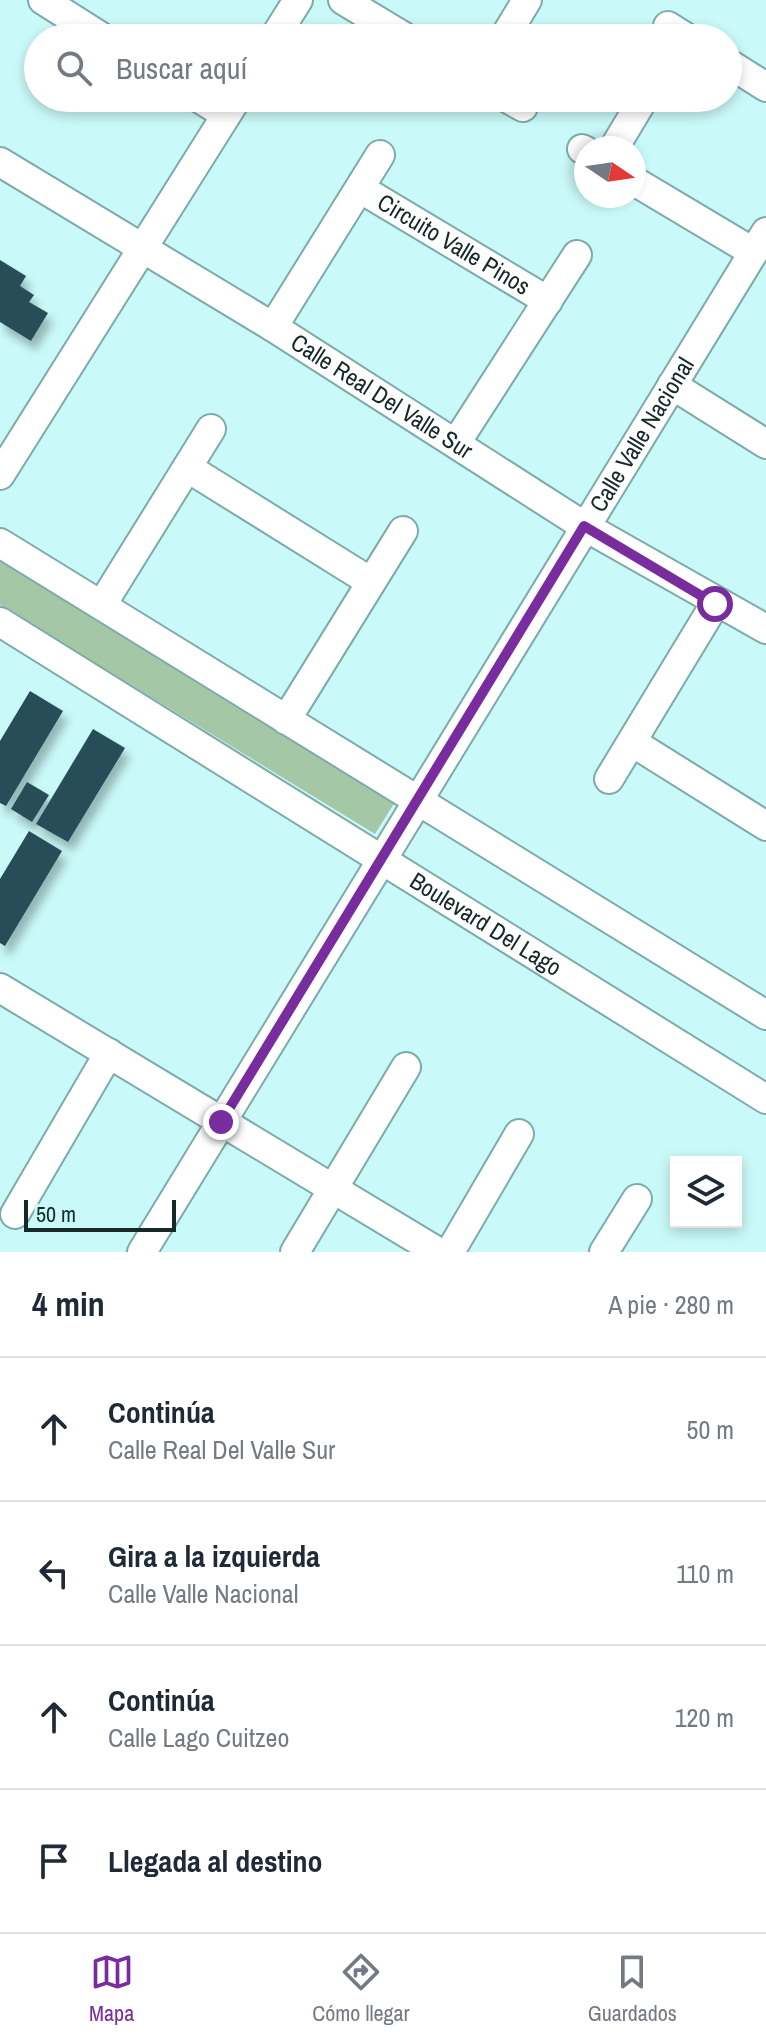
<!DOCTYPE html>
<html lang="es">
<head>
<meta charset="utf-8">
<style>
	:root { --surface:#fff; --page:#f6f6f7; --text:#1f2937; --muted:#747a83; --line:#e0e1e3; --accent:#792c9d }
	body { margin:0; font-family:"Archivo Narrow",sans-serif; background:var(--page); color:var(--text) }
	.controls { position:absolute; right:24px; bottom:24px; display:grid; overflow:hidden; border-radius:0px; box-shadow:0 4px 12px #0003 }
	.controls button { width:72px; height:72px; display:grid; place-items:center; padding:0; border:0; border-bottom:2px solid var(--line); background:var(--surface); color:var(--text); font:40px sans-serif }
	.compass { position:absolute; left:574px; top:136px; width:72px; height:72px; border-radius:50%; background:var(--surface); box-shadow:0 4px 12px #0003; rotate:103deg }
	.scale { position:absolute; left:24px; bottom:20px; width:152px; box-sizing:border-box; padding-left:8px; border:4px solid #162928; border-top:0; font-size:22px; line-height:28px; white-space:nowrap; color:#162928; -webkit-text-stroke:6px #c9f9f8; paint-order:stroke }
	.stop { position:absolute; width:24px; height:24px; margin:-18px; border:6px solid #792c9d; border-radius:50%; background:#fff }
	.stop.end { background:#792c9d; border-color:#fff; box-shadow:0 2px 8px #0008 }
	.list { margin:0; padding:0; list-style:none }
	h2 { display:flex; justify-content:space-between; align-items:center; height:104px; margin:0; padding:0 32px; font-size:34px }
	h2 small { font-size:26px; font-weight:400; color:var(--muted) }
	.list li { display:grid; grid-template-columns:52px 1fr auto; gap:24px; align-items:center; box-sizing:border-box; height:144px; padding:0 32px; border-top:2px solid var(--line) }
	.list b { display:block; font-size:30px; white-space:nowrap }
	.list p { margin:0; font-size:26px; white-space:nowrap; color:var(--muted) }
	.list em { font-size:26px; font-style:normal; color:var(--muted) }
	.icon { flex:none; width:44px; height:44px; fill:none; stroke:currentColor; stroke-width:2; stroke-linecap:round; stroke-linejoin:round }
	.map { position:relative; flex:none; width:766px; height:1252px; overflow:hidden }
	.search { position:absolute; background:var(--surface); box-shadow:0 4px 12px #0003; left:24px; right:24px; top:24px; height:88px; display:flex; align-items:center; gap:20px; box-sizing:border-box; padding:0 28px; border-radius:44px; color:var(--muted); font-size:30px }
	.sheet { height:680px; background:var(--surface) }
	nav { display:flex; justify-content:space-around; align-items:center; box-sizing:border-box; height:112px; border-top:2px solid var(--line); background:var(--surface); font-size:22px; color:var(--muted) }
	nav a { display:grid; justify-items:center; gap:4px }
	nav .on { color:var(--accent) }
	.map>svg:first-child { display:block }
	.green { fill:#a4c7a5 }
	.building { fill:#254e59; filter:url(#shadow) }
	.lines { fill:none; stroke-linecap:round; stroke-linejoin:round }
	.minor-casing { stroke:#7dabaa; stroke-width:32 }
	.minor { stroke:#fff; stroke-width:28 }
	.route { stroke:#792c9d; stroke-width:10 }
	.labels { text-anchor:middle; stroke-width:8; stroke-linejoin:round; paint-order:stroke }
	.street-label { font-size:24px; fill:#162928; stroke:#c9f9f8 }
</style>
</head>
<body>
<div class="map">
<svg width="766" height="1252" viewBox="0 0 766 1252">
	<defs>
		<filter id="shadow"><feDropShadow dx="5" dy="9" stdDeviation="4" flood-color="#0004"/></filter>
	</defs>
	<rect width="100%" height="100%" fill="#c9f9f8"/>
	<path class="green" d="M 0,559 L 398,797 L 375,834 L 0,605 Z"/>
	<g class="building">
		<path d="M 0,260 L 26,276 L 20,286 L 34,295 L 29,302 L 48,313 L 31,341 L 0,322 Z"/>
		<path d="M 30,691 L 63,711 L 6,806 L 0,803 L 0,741 Z"/>
		<path d="M 93,729 L 125,748 L 68,842 L 36,824 Z"/>
		<path d="M 27,782 L 49,795 L 32,822 L 11,809 Z"/>
		<path d="M 29,831 L 62,851 L 5,946 L 0,943 L 0,879 Z"/>
	</g>
	<g class="lines">
		<defs>
			<g id="minor">
				<path d="M 43,0 L 103,38"/>
				<path d="M 343,0 L 406,38"/>
				<path d="M 668,26 L 687,38"/>
				<path d="M 274,38 L 298,0"/>
				<path d="M 504,38 L 527,0"/>
				<path d="M 728,63 L 766,87"/>
				<path d="M 199,98 L 226,115"/>
				<path d="M 507,98 L 523,107"/>
				<path d="M 614,148 L 644,98"/>
				<path d="M 582,149 L 586,151"/>
				<path id="s1" d="M 0,162 L 273,327 L 584,526 L 766,629"/>
				<path d="M 634,181 L 753,252"/>
				<path id="s2" d="M 361,189 L 548,301"/>
				<path d="M 273,327 L 380,155"/>
				<path d="M 672,385 L 766,444"/>
				<path d="M 456,443 L 577,255"/>
				<path d="M 188,468 L 371,582"/>
				<path d="M 0,475 L 237,98"/>
				<path d="M 0,543 L 766,1015"/>
				<path d="M 103,603 L 211,429"/>
				<path id="s3" d="M 0,622 L 766,1099"/>
				<path d="M 286,720 L 403,531"/>
				<path d="M 632,742 L 766,826"/>
				<path d="M 609,779 L 715,604"/>
				<path d="M 0,988 L 438,1252"/>
				<path d="M 15,1214 L 109,1053"/>
				<path id="s4" d="M 142,1252 L 766,232"/>
				<path d="M 295,1252 L 406,1067"/>
				<path d="M 450,1252 L 519,1134"/>
				<path d="M 604,1252 L 637,1199"/>
			</g>
		</defs>
		<use href="#minor" class="minor-casing"/>
		<use href="#minor" class="minor"/>
	</g>
	<g class="lines">
		<path class="route" d="M 221,1122 L 584,526 L 715,604"/>
	</g>
	<g class="labels">
		<g class="street-label">
			<text dy="8" stroke="none"><textPath href="#s2" startOffset="108">Circuito Valle Pinos</textPath></text>
			<text dy="8" stroke="none"><textPath href="#s1" startOffset="448">Calle Real Del Valle Sur</textPath></text>
			<text dy="8" stroke="none"><textPath href="#s4" startOffset="958">Calle Valle Nacional</textPath></text>
			<text dy="8" stroke="none"><textPath href="#s3" startOffset="572">Boulevard Del Lago</textPath></text>
		</g>
	</g>
</svg>
<div class="controls">
<button><svg class="icon" aria-label="layers" viewBox="0 0 24 24"><path d="M12 4l9 5-9 5-9-5zM3 14l9 5 9-5"/></svg></button>
</div>
<svg class="compass" viewBox="-18 -18 36 36"><path d="M0-13l5 13h-10z" fill="#e53935"/><path d="M0 13l5-13h-10z" fill="#747a83"/></svg>
<div class="scale">50 m</div>
<div class="stop" style="left:715px;top:604px"></div>
<div class="stop end" style="left:221px;top:1122px"></div>
<div class="search"><svg class="icon" aria-label="search" viewBox="0 0 24 24"><circle cx="10" cy="10" r="6"/><path d="M15 15l6 6"/></svg>Buscar aquí</div>
</div>
<section class="sheet">
<h2>4 min<small>A pie · 280 m</small></h2>
<ul class="list">
<li><svg class="icon" aria-label="ahead" viewBox="0 0 24 24"><path d="M12 20V5M6 11l6-6 6 6"/></svg><div><b>Continúa</b><p>Calle Real Del Valle Sur</p></div><em>50 m</em></li>
<li><svg class="icon" aria-label="left" viewBox="0 0 24 24"><path d="M17 20v-9H6M10 6l-5 5 5 5"/></svg><div><b>Gira a la izquierda</b><p>Calle Valle Nacional</p></div><em>110 m</em></li>
<li><svg class="icon" aria-label="ahead" viewBox="0 0 24 24"><path d="M12 20V5M6 11l6-6 6 6"/></svg><div><b>Continúa</b><p>Calle Lago Cuitzeo</p></div><em>120 m</em></li>
<li><svg class="icon" aria-label="arrive" viewBox="0 0 24 24"><path d="M6 21V4h12l-3 4 3 4H6"/></svg><div><b>Llegada al destino</b></div></li>
</ul>
</section>
<nav>
<a class="on"><svg class="icon" aria-label="map" viewBox="0 0 24 24"><path d="M3 6l6-2 6 2 6-2v14l-6 2-6-2-6 2zM9 4v14M15 6v14"/></svg>Mapa</a>
<a><svg class="icon" aria-label="directions" viewBox="0 0 24 24"><path d="M12 3l9 9-9 9-9-9zM9 14v-3h6M13 9l2 2-2 2"/></svg>Cómo llegar</a>
<a><svg class="icon" aria-label="saved" viewBox="0 0 24 24"><path d="M7 4h10v16l-5-4-5 4z"/></svg>Guardados</a>
</nav>
</body>
</html>
